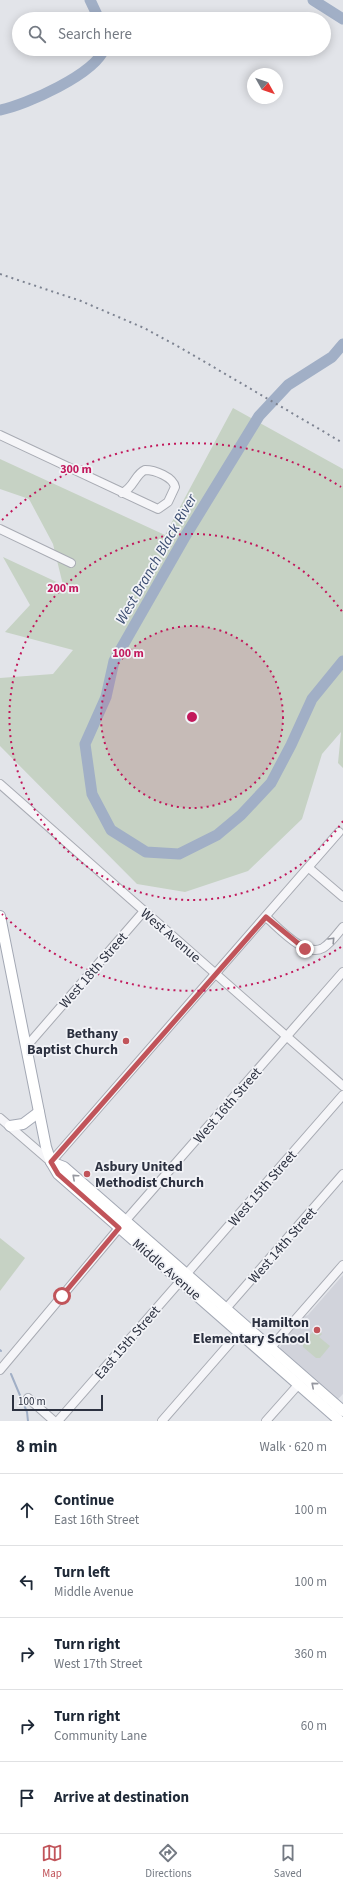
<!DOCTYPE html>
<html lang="en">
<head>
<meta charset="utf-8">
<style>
	:root { --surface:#fff; --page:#f2f2f3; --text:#1f2937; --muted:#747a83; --line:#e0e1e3; --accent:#c1545a }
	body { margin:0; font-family:"Source Sans 3",sans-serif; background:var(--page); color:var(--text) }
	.compass { position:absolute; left:247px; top:68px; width:36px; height:36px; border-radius:50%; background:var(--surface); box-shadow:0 2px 10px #0003; rotate:130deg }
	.scale { position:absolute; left:12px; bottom:10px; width:91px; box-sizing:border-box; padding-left:4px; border:2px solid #2c3140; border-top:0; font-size:11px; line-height:14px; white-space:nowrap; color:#2c3140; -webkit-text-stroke:3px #f2f3f7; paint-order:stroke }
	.stop { position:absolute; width:12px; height:12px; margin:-9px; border:3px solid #c1545a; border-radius:50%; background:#fff }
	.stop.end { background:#c1545a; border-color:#fff; box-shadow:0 1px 4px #0008 }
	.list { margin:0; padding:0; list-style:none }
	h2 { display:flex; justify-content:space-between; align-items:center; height:52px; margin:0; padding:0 16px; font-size:17px }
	h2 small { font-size:13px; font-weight:400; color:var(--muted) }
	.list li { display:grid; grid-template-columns:26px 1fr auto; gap:12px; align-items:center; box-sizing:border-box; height:72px; padding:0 16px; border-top:1px solid var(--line) }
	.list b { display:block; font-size:15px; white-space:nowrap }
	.list p { margin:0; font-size:13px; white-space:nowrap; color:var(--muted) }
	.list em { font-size:13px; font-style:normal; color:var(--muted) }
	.icon { flex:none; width:22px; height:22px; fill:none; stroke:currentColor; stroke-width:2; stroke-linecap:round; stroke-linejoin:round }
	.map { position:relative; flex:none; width:343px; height:1421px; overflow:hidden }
	.search { position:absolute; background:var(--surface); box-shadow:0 2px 10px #0003; left:12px; right:12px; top:12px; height:44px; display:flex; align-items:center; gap:10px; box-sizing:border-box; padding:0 14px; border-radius:22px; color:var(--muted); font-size:15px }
	.sheet { height:412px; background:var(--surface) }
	nav { display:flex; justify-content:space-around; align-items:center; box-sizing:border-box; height:56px; border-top:1px solid var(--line); background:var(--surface); font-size:11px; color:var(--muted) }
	nav a { display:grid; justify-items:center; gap:2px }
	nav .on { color:var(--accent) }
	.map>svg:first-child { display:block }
	.built { fill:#d1d3db }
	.green { fill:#c6d2c4 }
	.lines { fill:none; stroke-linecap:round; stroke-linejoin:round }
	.stream { stroke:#a1afc6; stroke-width:2 }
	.river { stroke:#a1afc6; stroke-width:11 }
	.minor-casing { stroke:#a8abb3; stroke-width:10 }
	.major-casing { stroke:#a3a8b4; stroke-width:12 }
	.minor { stroke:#f5f5f8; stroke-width:8 }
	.major { stroke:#fff; stroke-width:10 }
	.rail { stroke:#7d8391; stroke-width:2; stroke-dasharray:2 4; stroke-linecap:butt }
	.oneway { stroke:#90939c }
	.oneway2 { stroke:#9698a0 }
	.route { stroke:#c1545a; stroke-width:5 }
	.ring { fill:none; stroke:#c2185b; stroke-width:2; stroke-dasharray:2 4 }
	.poi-dot { fill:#c1545a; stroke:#f2f3f7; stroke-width:1.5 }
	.labels { text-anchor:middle; stroke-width:3.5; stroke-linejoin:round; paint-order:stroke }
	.street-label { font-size:14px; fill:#2c3140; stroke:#f2f3f7 }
	.poi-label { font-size:14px; font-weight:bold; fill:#2c3140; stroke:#f2f3f7; text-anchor:end }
	.water-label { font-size:15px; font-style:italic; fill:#3a4c70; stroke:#f2f3f7 }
	.centre { fill:#c2185b; stroke:#f2f3f7; stroke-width:2 }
	.ring-label { font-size:12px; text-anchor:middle; font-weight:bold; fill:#c2185b; stroke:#f2f3f7; stroke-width:3.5; stroke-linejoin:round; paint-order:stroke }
</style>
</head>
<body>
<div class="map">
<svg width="343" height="1421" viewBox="0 0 343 1421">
	<rect width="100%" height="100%" fill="#e2e4e9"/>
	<path class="built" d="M 343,1275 L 343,1394 L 337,1400 L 281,1351 L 280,1347 L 302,1317 L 308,1315 Z"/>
	<g class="green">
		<path d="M 233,408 L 343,469 L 343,768 L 338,763 L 341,732 L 322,754 L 302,819 L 248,871 L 185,892 L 137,884 L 0,746 L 0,678 L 53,674 L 73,650 L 5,632 L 30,605 L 3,557 L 63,585 L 53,544 L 29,499 L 0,489 L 0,459 L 165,535 Z"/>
		<path d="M 0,1238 L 25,1258 L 0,1291 Z"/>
		<path d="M 316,1328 L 322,1334 L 319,1337 L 330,1346 L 320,1358 L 316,1358 L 303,1347 L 303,1343 Z"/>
	</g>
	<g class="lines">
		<g class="stream">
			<path d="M 0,1350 L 1,1351"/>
			<path d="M 11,1374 L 27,1412 L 28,1421"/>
		</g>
		<g class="river">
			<path d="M 90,0 L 99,19"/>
			<path d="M 313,0 L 343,19"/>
			<path d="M 0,110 C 26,105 95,74 104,49"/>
			<path d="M 343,344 L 332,357 L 288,385 L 259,416 L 186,535 L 114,661 L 106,697 L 85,744 L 92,794 L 111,830 L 146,852 L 179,854 L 217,835 L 241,815 L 271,783 L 291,745 L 312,699 L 343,661"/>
		</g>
		<defs>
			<g id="minor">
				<path d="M 0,435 L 158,509 L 168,502 L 175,487 C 173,477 155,470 145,470 C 135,474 134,488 122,493"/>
				<path d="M 0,529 L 71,563"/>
				<path d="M 0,784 L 343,1086"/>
				<path d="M 309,868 L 343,897"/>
				<path d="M 266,917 C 279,928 305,958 323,948 C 331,943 337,934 343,927"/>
				<path d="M 26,1047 L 144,911"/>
				<path d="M 0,1118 L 51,1162 L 339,832"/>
				<path d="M 223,1312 L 343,1174"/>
				<path d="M 267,1352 L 343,1265"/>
				<path d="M 0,1370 L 119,1228 L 343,972"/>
				<path d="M 28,1398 L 54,1421"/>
				<path d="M 58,1421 L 343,1095"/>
				<path d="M 162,1421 L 243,1328"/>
				<path d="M 266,1421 L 298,1385"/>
			</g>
			<g id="major">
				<path d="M 0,916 L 46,1147 L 51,1162 L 58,1174 L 340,1421"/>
				<path d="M 10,1126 L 23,1124 L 39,1112"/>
				<path d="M 51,1162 L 64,1167 L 343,1411"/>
			</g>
		</defs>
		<use href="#minor" class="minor-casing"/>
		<use href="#major" class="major-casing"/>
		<use href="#minor" class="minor"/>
		<use href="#major" class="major"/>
		<path class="rail" d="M 0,274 L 81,301 L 144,328 L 181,348 L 343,443"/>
	</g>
	<defs><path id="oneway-chevron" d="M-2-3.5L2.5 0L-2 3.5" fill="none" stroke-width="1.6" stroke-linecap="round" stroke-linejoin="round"/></defs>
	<use class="oneway" href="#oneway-chevron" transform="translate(332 940) rotate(-47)"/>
	<g class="oneway2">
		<use href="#oneway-chevron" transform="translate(75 1177) rotate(-138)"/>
		<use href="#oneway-chevron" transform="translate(314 1385) rotate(-139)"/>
	</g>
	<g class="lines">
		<path class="route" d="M 62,1296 L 119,1228 L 58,1174 L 51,1162 L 266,917 L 305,949"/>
	</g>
	<circle cx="192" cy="717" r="91" fill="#c2185b" fill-opacity=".12"/>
	<g class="ring">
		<circle cx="192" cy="717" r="91"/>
		<path d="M343 821A183 183 0 1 1 343 613"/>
		<path d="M341 947A274 274 0 0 1 2 914M2 520A274 274 0 0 1 341 487"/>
	</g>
	<g class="poi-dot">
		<circle cx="126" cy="1041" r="4"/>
		<circle cx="87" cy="1174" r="4"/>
		<circle cx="317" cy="1330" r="4"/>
	</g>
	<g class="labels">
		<g class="street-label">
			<text transform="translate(171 935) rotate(41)" y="5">West Avenue</text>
			<text transform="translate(93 970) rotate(-49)" y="5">West 18th Street</text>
			<text transform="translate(227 1105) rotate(-49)" y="5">West 16th Street</text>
			<text transform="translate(262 1188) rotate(-49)" y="5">West 15th Street</text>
			<text transform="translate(282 1245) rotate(-49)" y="5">West 14th Street</text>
			<text transform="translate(167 1269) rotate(41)" y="5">Middle Avenue</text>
			<text transform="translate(127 1342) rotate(-49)" y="5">East 15th Street</text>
		</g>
		<g class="poi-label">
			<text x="118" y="1038">Bethany<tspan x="118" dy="16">Baptist Church</tspan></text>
			<text x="95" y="1171" text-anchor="start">Asbury United<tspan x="95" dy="16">Methodist Church</tspan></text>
			<text x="309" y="1327">Hamilton<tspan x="309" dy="16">Elementary School</tspan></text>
		</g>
		<g class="water-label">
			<text transform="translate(156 559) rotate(-60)" y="5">West Branch Black River</text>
		</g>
	</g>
	<circle cx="192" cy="717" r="6" class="centre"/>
	<g class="ring-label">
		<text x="76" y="473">300 m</text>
		<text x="63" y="592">200 m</text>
		<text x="128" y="657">100 m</text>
	</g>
</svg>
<svg class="compass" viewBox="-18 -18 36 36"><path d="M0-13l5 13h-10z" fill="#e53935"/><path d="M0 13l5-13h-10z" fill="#747a83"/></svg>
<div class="scale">100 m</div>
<div class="stop" style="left:62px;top:1296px"></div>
<div class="stop end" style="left:305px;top:949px"></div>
<div class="search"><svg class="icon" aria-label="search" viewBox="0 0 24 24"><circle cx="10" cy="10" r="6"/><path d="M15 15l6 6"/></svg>Search here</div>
</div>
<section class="sheet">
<h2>8 min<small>Walk · 620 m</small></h2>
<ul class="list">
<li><svg class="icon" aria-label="ahead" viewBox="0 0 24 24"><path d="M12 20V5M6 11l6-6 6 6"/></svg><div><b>Continue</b><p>East 16th Street</p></div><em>100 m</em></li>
<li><svg class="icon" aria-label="left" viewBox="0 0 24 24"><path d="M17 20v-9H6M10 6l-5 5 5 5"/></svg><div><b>Turn left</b><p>Middle Avenue</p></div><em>100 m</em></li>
<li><svg class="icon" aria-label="right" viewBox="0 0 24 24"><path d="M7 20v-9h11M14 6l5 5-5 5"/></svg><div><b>Turn right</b><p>West 17th Street</p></div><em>360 m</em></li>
<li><svg class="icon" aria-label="right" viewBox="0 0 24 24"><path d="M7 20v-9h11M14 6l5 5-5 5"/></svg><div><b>Turn right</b><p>Community Lane</p></div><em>60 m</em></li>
<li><svg class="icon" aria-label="arrive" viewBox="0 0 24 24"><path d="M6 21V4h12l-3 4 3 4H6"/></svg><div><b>Arrive at destination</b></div></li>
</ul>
</section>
<nav>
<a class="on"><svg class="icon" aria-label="map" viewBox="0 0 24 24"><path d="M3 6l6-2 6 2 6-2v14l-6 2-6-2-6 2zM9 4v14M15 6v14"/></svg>Map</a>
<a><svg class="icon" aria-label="directions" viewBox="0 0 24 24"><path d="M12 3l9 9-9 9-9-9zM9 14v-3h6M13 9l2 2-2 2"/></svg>Directions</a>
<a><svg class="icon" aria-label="saved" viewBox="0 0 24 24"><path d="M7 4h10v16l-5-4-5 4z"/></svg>Saved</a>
</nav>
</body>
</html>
